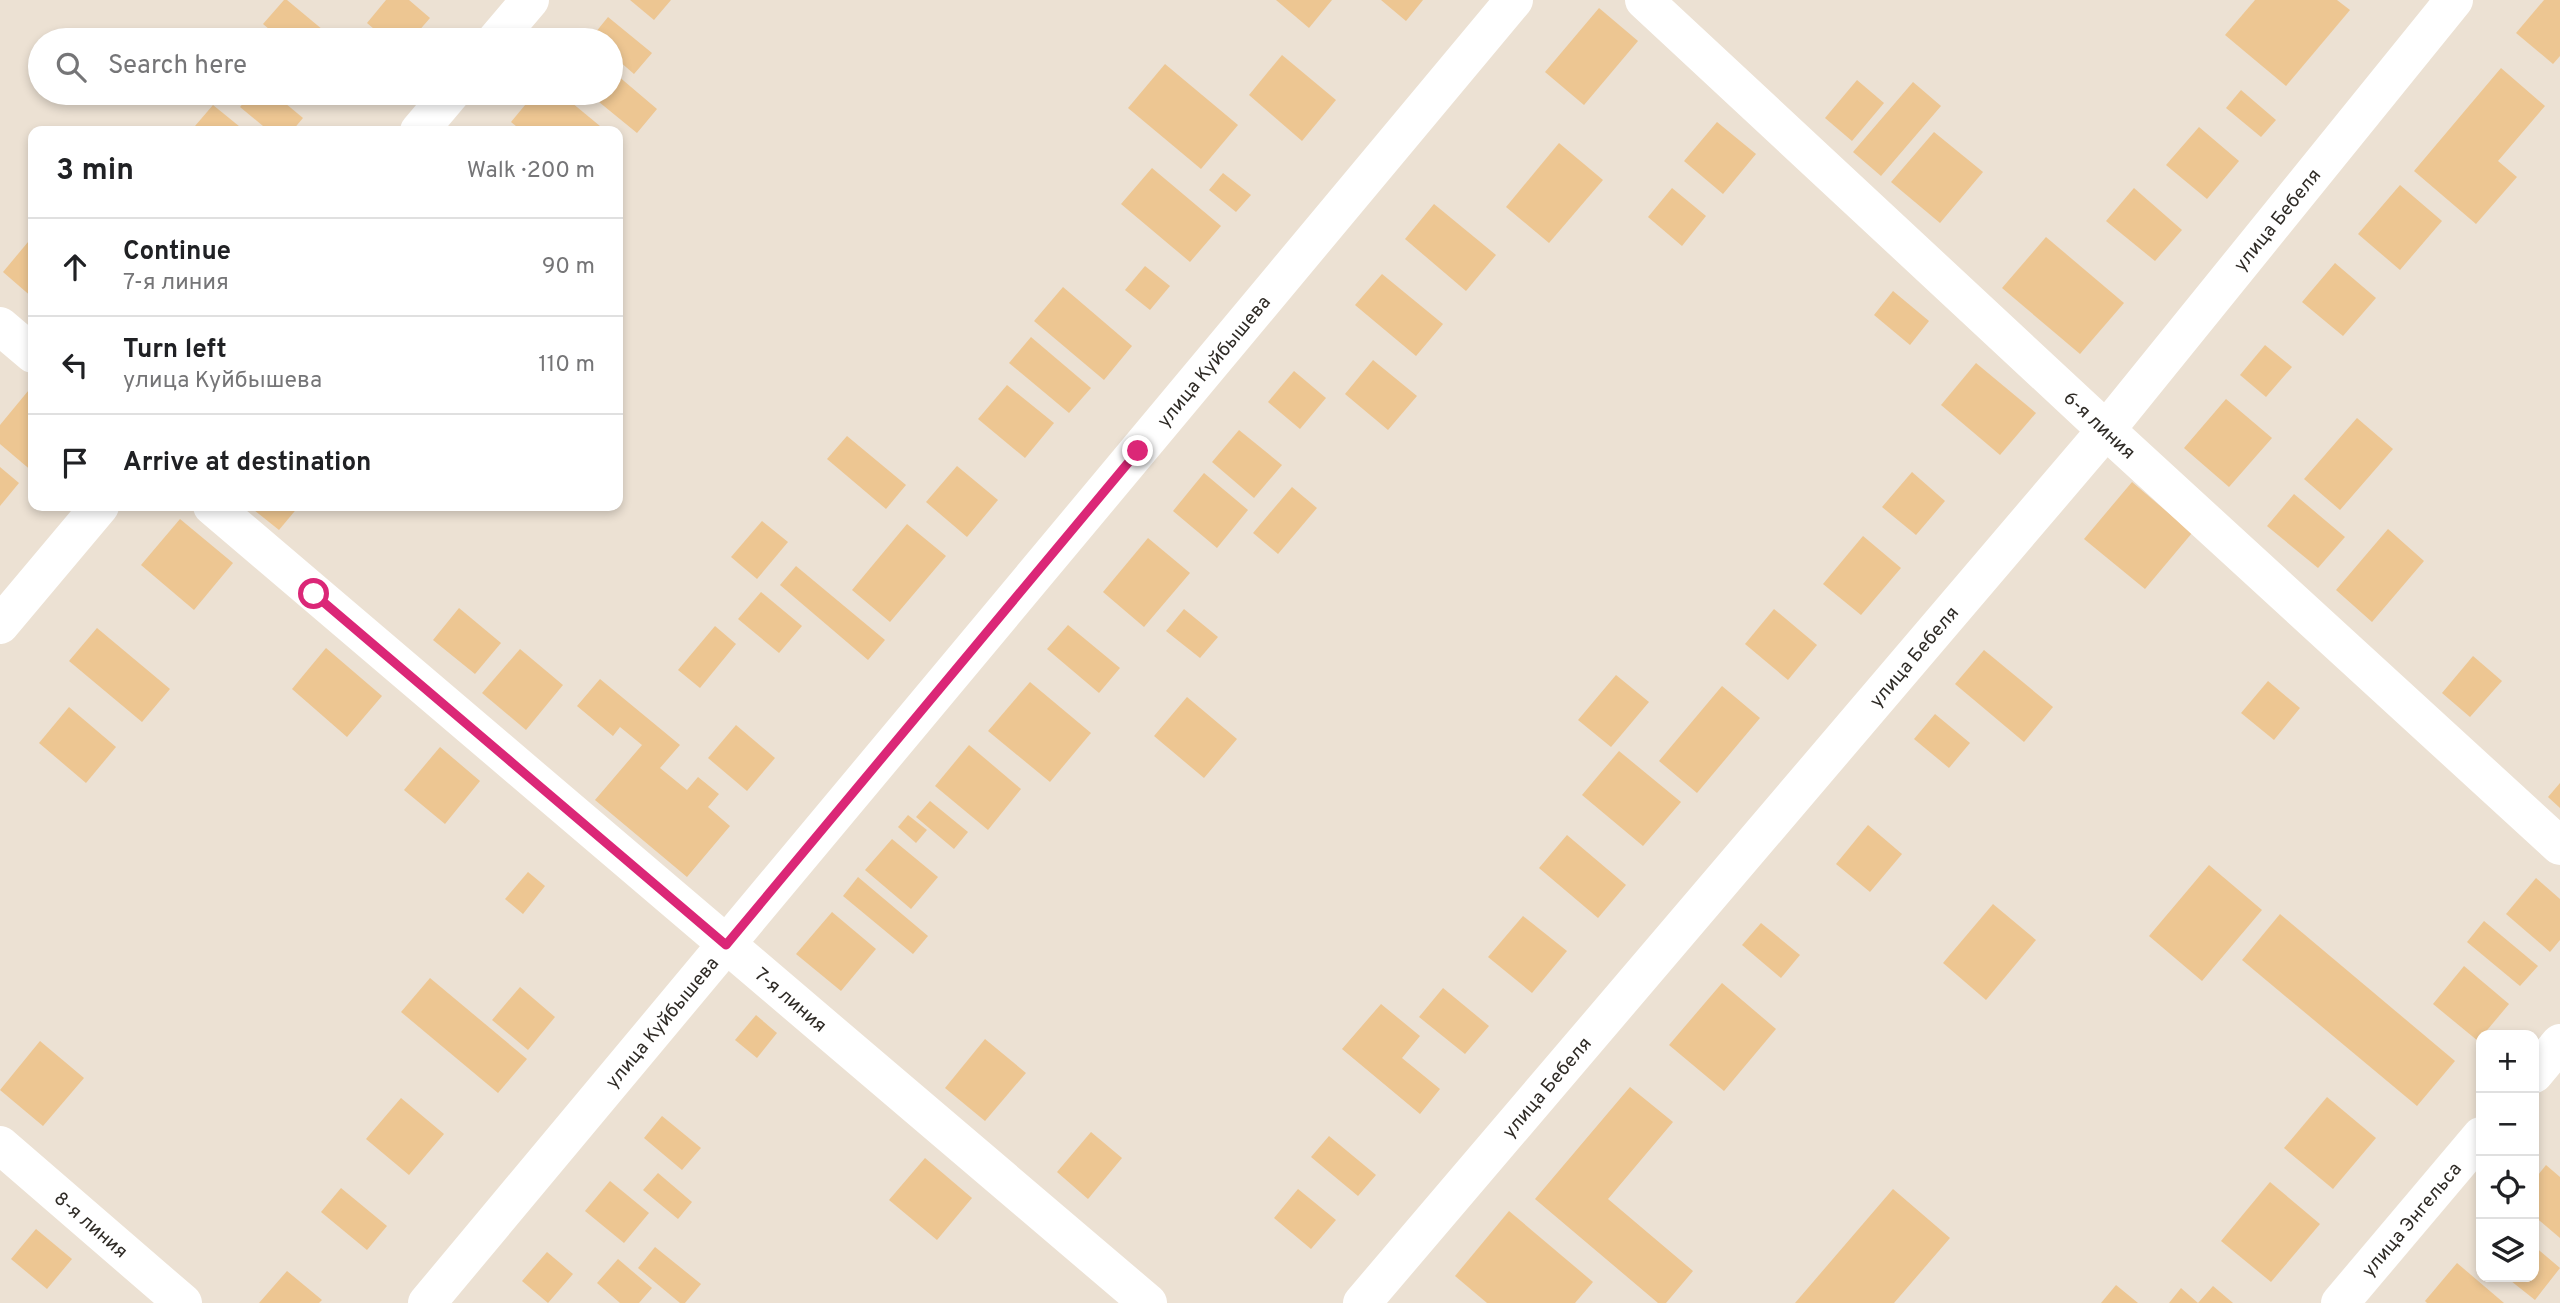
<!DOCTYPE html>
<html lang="en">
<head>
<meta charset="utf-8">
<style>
	:root { --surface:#fff; --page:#f2f2f2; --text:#202124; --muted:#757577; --line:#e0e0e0 }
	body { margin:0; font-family:Overpass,sans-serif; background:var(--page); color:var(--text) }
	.controls { position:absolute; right:21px; bottom:21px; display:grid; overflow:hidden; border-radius:14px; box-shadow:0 4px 10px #0003 }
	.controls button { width:63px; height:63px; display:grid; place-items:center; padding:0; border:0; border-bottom:2px solid var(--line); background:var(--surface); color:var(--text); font:35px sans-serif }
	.stop { position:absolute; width:21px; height:21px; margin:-16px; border:5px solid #db2777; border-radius:50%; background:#fff }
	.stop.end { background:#db2777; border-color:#fff; box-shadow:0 2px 7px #0008 }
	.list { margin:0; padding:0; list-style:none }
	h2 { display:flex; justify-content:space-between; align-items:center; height:91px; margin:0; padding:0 28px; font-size:30px }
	h2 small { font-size:23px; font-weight:400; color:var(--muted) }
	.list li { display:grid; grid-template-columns:46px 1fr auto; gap:21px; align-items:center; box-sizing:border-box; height:98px; padding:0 28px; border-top:2px solid var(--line) }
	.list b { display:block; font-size:26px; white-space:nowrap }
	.list p { margin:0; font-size:23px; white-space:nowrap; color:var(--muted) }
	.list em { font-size:23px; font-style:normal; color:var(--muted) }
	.icon { flex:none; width:38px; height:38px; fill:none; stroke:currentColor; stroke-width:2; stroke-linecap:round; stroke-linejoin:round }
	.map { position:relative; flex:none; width:2560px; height:1303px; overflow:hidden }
	.search { position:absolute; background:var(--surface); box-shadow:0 4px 10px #0003; left:28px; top:28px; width:595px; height:77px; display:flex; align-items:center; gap:18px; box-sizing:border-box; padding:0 24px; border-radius:38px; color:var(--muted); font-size:26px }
	.panel { position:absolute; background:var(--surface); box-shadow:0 4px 10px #0003; left:28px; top:126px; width:595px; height:385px; border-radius:14px }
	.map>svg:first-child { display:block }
	.building { fill:#edc692 }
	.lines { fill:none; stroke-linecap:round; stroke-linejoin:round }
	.minor { stroke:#fff; stroke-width:38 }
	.tertiary { stroke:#fff; stroke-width:38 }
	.route { stroke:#db2777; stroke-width:9 }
	.labels { text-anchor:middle; stroke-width:5; stroke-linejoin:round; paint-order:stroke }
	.street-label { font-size:19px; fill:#2f2b26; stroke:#ece1d3 }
</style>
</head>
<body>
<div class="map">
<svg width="2560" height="1303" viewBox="0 0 2560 1303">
	<rect width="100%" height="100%" fill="#ece1d3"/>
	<g class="building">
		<path d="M 284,0 L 287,0 L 335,40 L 282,40 L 263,24 Z"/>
		<path d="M 386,0 L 409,0 L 430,18 L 411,40 L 387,40 L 367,23 Z"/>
		<path d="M 630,0 L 671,0 L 654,20 Z"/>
		<path d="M 1276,0 L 1332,0 L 1309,28 Z"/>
		<path d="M 1381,0 L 1423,0 L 1406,21 Z"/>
		<path d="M 2255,0 L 2337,0 L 2350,10 L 2286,86 L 2225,35 Z"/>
		<path d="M 2544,0 L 2560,0 L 2560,56 L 2553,64 L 2516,33 Z"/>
		<path d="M 1599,8 L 1638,41 L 1584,105 L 1545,72 Z"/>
		<path d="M 608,17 L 652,53 L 634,74 L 611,54 L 611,40 L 594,40 L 591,38 Z"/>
		<path d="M 1282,55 L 1336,100 L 1302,141 L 1249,95 Z"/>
		<path d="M 1165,64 L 1238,125 L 1201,169 L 1128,108 Z"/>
		<path d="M 2501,68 L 2545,106 L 2498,161 L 2517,177 L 2476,224 L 2414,171 Z"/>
		<path d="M 611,70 L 657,109 L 637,133 L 588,93 L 611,93 Z"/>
		<path d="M 1857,80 L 1884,103 L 1852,141 L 1825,118 Z"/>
		<path d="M 1913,82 L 1941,106 L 1881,176 L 1853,152 Z"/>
		<path d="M 2241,90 L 2276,120 L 2261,137 L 2226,108 Z"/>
		<path d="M 252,93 L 273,93 L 303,118 L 292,131 L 269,131 L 240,107 Z"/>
		<path d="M 535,93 L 560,93 L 606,131 L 522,131 L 511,122 Z"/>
		<path d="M 213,105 L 245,131 L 201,131 L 195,126 Z"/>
		<path d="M 1717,122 L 1756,154 L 1723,194 L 1684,161 Z"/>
		<path d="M 2199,127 L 2239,161 L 2207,199 L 2166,165 Z"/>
		<path d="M 1934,132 L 1983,172 L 1940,223 L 1891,182 Z"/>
		<path d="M 1559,143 L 1603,180 L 1549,243 L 1506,207 Z"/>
		<path d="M 1152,168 L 1221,226 L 1190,262 L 1121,204 Z"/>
		<path d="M 1223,173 L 1251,195 L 1236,212 L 1209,190 Z"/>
		<path d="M 2400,185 L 2442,221 L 2400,270 L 2358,234 Z"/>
		<path d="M 1672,188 L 1706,216 L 1682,246 L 1648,217 Z"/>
		<path d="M 2134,188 L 2182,230 L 2155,261 L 2106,221 Z"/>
		<path d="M 1434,204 L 1496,255 L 1466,291 L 1405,239 Z"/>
		<path d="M 33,236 L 33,298 L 3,272 Z"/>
		<path d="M 2046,237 L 2124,303 L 2080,354 L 2002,288 Z"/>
		<path d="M 2335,263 L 2376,298 L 2343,336 L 2302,302 Z"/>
		<path d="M 1145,266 L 1170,286 L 1150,310 L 1125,290 Z"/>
		<path d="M 1382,274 L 1443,324 L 1416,356 L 1355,305 Z"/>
		<path d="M 1063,287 L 1132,346 L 1104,380 L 1034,321 Z"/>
		<path d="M 1893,291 L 1929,321 L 1910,345 L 1874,315 Z"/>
		<path d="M 1031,337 L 1091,388 L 1069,413 L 1009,363 Z"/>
		<path d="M 2265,345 L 2292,367 L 2266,397 L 2240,375 Z"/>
		<path d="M 1373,360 L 1417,396 L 1388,430 L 1345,394 Z"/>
		<path d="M 1976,363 L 2036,413 L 2000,455 L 1941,405 Z"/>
		<path d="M 1294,371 L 1326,398 L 1300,429 L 1268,402 Z"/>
		<path d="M 33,385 L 33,472 L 0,444 L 0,425 Z"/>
		<path d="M 1007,385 L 1054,423 L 1025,458 L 978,419 Z"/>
		<path d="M 2226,399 L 2272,438 L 2229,487 L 2184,448 Z"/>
		<path d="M 2357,418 L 2393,449 L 2340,510 L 2304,479 Z"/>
		<path d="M 1239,430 L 1282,465 L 1254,498 L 1212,462 Z"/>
		<path d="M 847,436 L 906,485 L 886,509 L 827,459 Z"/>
		<path d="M 957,466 L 998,500 L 967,537 L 926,502 Z"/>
		<path d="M 0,467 L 19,483 L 0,506 Z"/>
		<path d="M 1912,472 L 1945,501 L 1916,535 L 1882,507 Z"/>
		<path d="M 1204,473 L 1248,510 L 1217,548 L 1173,511 Z"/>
		<path d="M 2132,482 L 2192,533 L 2145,589 L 2084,539 Z"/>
		<path d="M 1292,487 L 1317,508 L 1278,554 L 1253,533 Z"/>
		<path d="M 2294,494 L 2345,537 L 2318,568 L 2267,526 Z"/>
		<path d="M 249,506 L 299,506 L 279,530 Z"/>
		<path d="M 180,519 L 233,563 L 194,610 L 141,565 Z"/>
		<path d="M 762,521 L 788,542 L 757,579 L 731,557 Z"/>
		<path d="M 907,524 L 946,556 L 890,622 L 852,590 Z"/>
		<path d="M 2388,529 L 2424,561 L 2372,622 L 2336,590 Z"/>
		<path d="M 1863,536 L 1901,568 L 1861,615 L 1823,584 Z"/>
		<path d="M 1148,538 L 1190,573 L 1144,627 L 1103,592 Z"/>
		<path d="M 796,566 L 885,640 L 868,660 L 780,585 Z"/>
		<path d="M 761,592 L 802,626 L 779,653 L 738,619 Z"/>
		<path d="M 459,608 L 501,643 L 475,674 L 433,640 Z"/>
		<path d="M 1184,609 L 1218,637 L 1200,658 L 1166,631 Z"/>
		<path d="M 1774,609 L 1817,645 L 1788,680 L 1745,644 Z"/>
		<path d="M 1068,625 L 1120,668 L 1099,693 L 1047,649 Z"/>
		<path d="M 715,626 L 736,644 L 700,688 L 678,670 Z"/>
		<path d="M 97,628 L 170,689 L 142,722 L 69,661 Z"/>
		<path d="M 326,648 L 382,696 L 347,737 L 292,689 Z"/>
		<path d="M 520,649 L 563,685 L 526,730 L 482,693 Z"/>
		<path d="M 1984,650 L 2053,707 L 2024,742 L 1955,684 Z"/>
		<path d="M 2473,656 L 2502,681 L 2470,717 L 2442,693 Z"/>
		<path d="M 1616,675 L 1649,702 L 1611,747 L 1578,720 Z"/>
		<path d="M 600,679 L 680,745 L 660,768 L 687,790 L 698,777 L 719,794 L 708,807 L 730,826 L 687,877 L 595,800 L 642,745 L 620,727 L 613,736 L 577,706 Z"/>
		<path d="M 2268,681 L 2300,708 L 2274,740 L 2241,713 Z"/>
		<path d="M 1030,682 L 1091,733 L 1050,782 L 988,731 Z"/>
		<path d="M 1722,686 L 1760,718 L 1697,793 L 1659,761 Z"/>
		<path d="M 1187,697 L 1237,739 L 1204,778 L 1154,736 Z"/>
		<path d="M 69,707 L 116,747 L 86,783 L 39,743 Z"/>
		<path d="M 1935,714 L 1970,743 L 1949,768 L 1914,739 Z"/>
		<path d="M 736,725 L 775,758 L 747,791 L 708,758 Z"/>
		<path d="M 969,745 L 1021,789 L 988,830 L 935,786 Z"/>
		<path d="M 440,747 L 480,781 L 445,824 L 404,790 Z"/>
		<path d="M 1619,751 L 1681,802 L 1643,846 L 1582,795 Z"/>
		<path d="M 2560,783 L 2560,808 L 2548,797 Z"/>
		<path d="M 930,801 L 968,832 L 954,849 L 916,817 Z"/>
		<path d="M 908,815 L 927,830 L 916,843 L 898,827 Z"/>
		<path d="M 1868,825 L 1902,854 L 1870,892 L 1836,864 Z"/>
		<path d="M 1567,835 L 1626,885 L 1598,918 L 1539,868 Z"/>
		<path d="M 892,839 L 938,877 L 911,909 L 865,870 Z"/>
		<path d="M 2209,865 L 2262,910 L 2202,981 L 2149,936 Z"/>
		<path d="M 528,872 L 545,886 L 523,914 L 505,899 Z"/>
		<path d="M 858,877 L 928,936 L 913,954 L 843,896 Z"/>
		<path d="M 2536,878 L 2560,899 L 2560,940 L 2550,952 L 2506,914 Z"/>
		<path d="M 1993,904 L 2036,940 L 1986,1000 L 1943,963 Z"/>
		<path d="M 832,912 L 876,949 L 841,991 L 796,954 Z"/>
		<path d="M 2280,914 L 2455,1061 L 2417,1106 L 2242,960 Z"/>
		<path d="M 1523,916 L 1567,951 L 1532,993 L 1488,957 Z"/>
		<path d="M 2484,921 L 2538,966 L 2520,986 L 2467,942 Z"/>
		<path d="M 1761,923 L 1800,955 L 1781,978 L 1742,945 Z"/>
		<path d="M 2464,966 L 2509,1004 L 2478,1041 L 2433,1004 Z"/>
		<path d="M 430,978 L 527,1059 L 498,1093 L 401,1012 Z"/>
		<path d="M 1722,983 L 1776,1029 L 1724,1091 L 1669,1045 Z"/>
		<path d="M 520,987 L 555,1017 L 528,1050 L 492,1020 Z"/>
		<path d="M 1443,988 L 1489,1026 L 1465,1054 L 1419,1017 Z"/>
		<path d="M 1381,1004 L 1420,1036 L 1402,1058 L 1440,1089 L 1420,1114 L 1342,1049 Z"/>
		<path d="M 756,1015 L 777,1033 L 757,1058 L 735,1040 Z"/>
		<path d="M 985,1039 L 1026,1073 L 985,1121 L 945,1088 Z"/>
		<path d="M 40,1041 L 84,1078 L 43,1126 L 0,1090 Z"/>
		<path d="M 1630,1087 L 1673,1122 L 1608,1199 L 1693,1271 L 1666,1303 L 1658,1303 L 1535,1199 Z"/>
		<path d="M 2327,1097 L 2376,1138 L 2333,1189 L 2284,1148 Z"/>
		<path d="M 401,1098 L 444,1134 L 409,1175 L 366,1139 Z"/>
		<path d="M 662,1116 L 701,1148 L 682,1170 L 644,1138 Z"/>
		<path d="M 1091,1132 L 1122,1158 L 1088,1199 L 1057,1172 Z"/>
		<path d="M 1329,1136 L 1376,1175 L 1358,1196 L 1311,1157 Z"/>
		<path d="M 925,1158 L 972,1198 L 937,1240 L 889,1200 Z"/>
		<path d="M 2546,1165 L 2560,1177 L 2560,1238 L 2534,1216 L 2534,1180 Z"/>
		<path d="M 658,1173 L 692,1202 L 678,1219 L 643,1190 Z"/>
		<path d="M 610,1181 L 649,1213 L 624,1243 L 585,1211 Z"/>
		<path d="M 2270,1182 L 2320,1224 L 2271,1282 L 2221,1241 Z"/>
		<path d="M 341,1188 L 387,1226 L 367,1250 L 321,1212 Z"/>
		<path d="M 1298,1189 L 1336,1220 L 1311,1249 L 1274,1218 Z"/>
		<path d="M 1893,1189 L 1950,1238 L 1894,1303 L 1795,1303 Z"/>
		<path d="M 1509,1211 L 1593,1282 L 1575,1303 L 1487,1303 L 1455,1276 Z"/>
		<path d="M 36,1229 L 72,1259 L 47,1289 L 11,1259 Z"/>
		<path d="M 2534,1246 L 2560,1268 L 2535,1300 L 2506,1277 L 2534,1277 Z"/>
		<path d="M 655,1247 L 701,1284 L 685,1303 L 680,1303 L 638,1268 Z"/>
		<path d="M 547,1252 L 573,1274 L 548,1303 L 522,1281 Z"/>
		<path d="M 618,1259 L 652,1288 L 639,1303 L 620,1303 L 597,1283 Z"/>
		<path d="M 2457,1263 L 2504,1303 L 2427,1303 L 2425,1301 Z"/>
		<path d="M 287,1271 L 322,1300 L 319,1303 L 259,1303 Z"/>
		<path d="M 2116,1285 L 2138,1303 L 2101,1303 Z"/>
		<path d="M 2213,1286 L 2233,1303 L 2198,1303 Z"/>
		<path d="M 2181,1288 L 2198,1303 L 2169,1303 Z"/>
	</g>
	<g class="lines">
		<g class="minor">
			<path id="s1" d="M 1644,0 L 2106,430 L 2560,846"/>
			<path d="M 496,40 L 530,0"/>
			<path d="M 419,131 L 451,93"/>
			<path d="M 0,326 L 33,354"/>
			<path id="s2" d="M 212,506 L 1148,1303"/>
			<path d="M 0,625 L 100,506"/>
			<path d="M 2534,1074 L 2560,1043"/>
			<path id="s3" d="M 0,1145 L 183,1303"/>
			<path id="s4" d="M 1362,1303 L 2106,430 L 2454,0"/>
			<path id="s5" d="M 2340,1303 L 2481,1136"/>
		</g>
		<path class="tertiary" id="s6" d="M 427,1303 L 1514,0"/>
	</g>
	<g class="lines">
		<path class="route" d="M 314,594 L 726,945 L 1138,451"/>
	</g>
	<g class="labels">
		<g class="street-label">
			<text dy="7" stroke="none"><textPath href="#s4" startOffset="1418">улица Бебеля</textPath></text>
			<text dy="7" stroke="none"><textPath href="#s6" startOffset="1227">улица Куйбышева</textPath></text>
			<text dy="7" stroke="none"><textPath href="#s1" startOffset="623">6-я линия</textPath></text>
			<text dy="7" stroke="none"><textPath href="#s4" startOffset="850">улица Бебеля</textPath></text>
			<text dy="7" stroke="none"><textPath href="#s2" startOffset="761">7-я линия</textPath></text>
			<text dy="7" stroke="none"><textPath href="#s6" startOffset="366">улица Куйбышева</textPath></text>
			<text dy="7" stroke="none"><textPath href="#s4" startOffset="284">улица Бебеля</textPath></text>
			<text dy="7" stroke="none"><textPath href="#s5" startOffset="110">улица Энгельса</textPath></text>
			<text dy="7" stroke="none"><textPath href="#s3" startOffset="121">8-я линия</textPath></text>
		</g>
	</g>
</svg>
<div class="controls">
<button>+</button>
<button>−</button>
<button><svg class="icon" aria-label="locate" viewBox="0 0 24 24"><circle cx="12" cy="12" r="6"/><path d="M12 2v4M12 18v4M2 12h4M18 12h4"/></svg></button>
<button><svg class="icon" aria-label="layers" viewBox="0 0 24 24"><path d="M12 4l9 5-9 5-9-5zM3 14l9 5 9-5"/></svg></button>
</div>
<div class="stop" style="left:314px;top:594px"></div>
<div class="stop end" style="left:1138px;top:451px"></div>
<div class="search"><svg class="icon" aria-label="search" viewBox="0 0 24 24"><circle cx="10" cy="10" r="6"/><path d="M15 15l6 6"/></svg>Search here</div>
<section class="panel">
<h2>3 min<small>Walk · 200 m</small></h2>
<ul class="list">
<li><svg class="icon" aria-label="ahead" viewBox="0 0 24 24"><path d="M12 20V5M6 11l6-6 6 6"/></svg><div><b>Continue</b><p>7-я линия</p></div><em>90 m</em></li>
<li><svg class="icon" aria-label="left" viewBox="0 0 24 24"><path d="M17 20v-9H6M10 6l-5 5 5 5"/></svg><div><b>Turn left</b><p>улица Куйбышева</p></div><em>110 m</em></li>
<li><svg class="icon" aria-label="arrive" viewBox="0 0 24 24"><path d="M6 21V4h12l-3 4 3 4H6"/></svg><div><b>Arrive at destination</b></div></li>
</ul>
</section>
</div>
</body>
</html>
